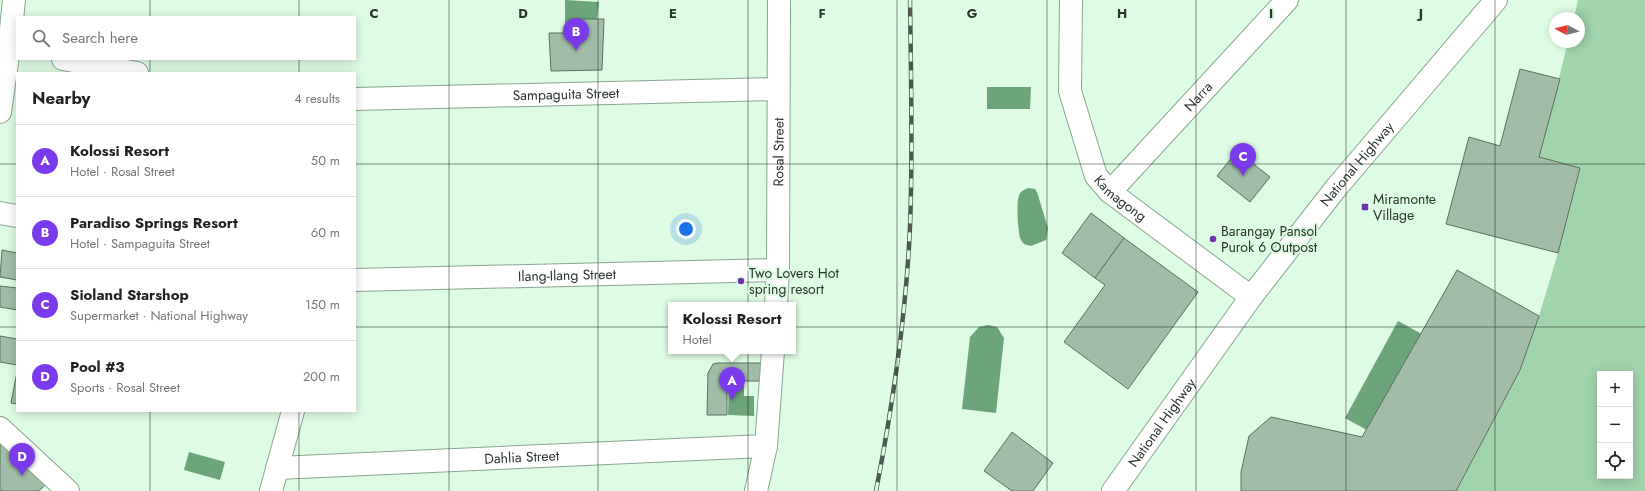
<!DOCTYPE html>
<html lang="en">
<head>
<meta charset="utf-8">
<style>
	:root { --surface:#fff; --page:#f2f2f2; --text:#222; --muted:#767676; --line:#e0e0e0; --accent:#7c3aed }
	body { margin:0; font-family:Jost,sans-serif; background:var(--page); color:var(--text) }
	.controls { position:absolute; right:12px; bottom:12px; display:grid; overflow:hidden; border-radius:0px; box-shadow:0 2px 10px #0003 }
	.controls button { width:36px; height:36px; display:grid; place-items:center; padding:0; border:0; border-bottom:1px solid var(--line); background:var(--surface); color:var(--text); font:20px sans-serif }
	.compass { position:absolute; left:1549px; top:12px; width:36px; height:36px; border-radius:50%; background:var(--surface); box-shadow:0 2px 10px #0003; rotate:277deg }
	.you { position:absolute; left:686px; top:229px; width:14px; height:14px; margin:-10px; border:3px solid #fff; border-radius:50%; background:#1a73e8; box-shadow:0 0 0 6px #1a73e833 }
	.badge { display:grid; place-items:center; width:26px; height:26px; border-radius:50%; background:var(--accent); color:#fff; font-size:13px; font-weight:700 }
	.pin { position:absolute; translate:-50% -33px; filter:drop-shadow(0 1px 2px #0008) }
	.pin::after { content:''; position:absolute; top:21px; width:14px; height:12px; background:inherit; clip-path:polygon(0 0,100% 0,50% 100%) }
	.popup { position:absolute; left:668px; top:302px; width:128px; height:52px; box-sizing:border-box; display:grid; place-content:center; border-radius:0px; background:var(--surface); filter:drop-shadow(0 1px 3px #0005); font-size:13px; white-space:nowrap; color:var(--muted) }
	.popup b { font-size:15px; color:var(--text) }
	.popup::after { content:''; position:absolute; left:50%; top:100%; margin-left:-8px; border:8px solid transparent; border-top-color:var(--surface) }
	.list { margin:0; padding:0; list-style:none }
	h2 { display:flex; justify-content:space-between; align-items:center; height:52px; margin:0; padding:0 16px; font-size:17px }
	h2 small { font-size:13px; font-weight:400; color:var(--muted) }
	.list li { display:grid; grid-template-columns:26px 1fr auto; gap:12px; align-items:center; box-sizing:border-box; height:72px; padding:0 16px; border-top:1px solid var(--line) }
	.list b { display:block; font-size:15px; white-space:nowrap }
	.list p { margin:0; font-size:13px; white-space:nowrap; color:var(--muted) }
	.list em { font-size:13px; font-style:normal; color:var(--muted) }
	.icon { flex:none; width:22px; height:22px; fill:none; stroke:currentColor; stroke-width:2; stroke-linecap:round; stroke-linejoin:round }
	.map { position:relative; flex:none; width:1645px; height:491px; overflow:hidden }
	.search { position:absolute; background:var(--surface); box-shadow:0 2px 10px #0003; left:16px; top:16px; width:340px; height:44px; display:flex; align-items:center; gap:10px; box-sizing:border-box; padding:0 14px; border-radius:0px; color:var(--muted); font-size:15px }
	.panel { position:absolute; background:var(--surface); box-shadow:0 2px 10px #0003; left:16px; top:72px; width:340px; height:340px; border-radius:0px }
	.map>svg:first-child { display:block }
	.green { fill:#a0d4ab; fill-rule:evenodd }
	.water { fill:#6ca57a }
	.building { fill:#a1bda7; stroke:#59725e }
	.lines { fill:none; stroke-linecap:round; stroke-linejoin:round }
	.minor-casing { stroke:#8aa690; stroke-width:24 }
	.primary-casing { stroke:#8aa690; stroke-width:24 }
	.minor { stroke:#fff; stroke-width:22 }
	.primary { stroke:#fff; stroke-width:22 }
	.rail-casing { stroke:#4b5a4e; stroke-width:4.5 }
	.rail { stroke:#defbe3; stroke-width:3; stroke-dasharray:9; stroke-linecap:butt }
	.grid { fill:none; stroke:#2a352c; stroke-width:1; stroke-opacity:0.55 }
	.poi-dot { fill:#6c34ab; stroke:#defbe3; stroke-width:1.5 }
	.labels { text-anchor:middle; stroke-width:4; stroke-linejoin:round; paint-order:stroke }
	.street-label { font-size:14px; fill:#2a352c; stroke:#defbe3 }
	.poi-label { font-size:14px; fill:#2a352c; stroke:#defbe3; text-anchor:start }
	.grid-label { font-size:13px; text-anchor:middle; font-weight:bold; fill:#2a352c; stroke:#defbe3; stroke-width:4; stroke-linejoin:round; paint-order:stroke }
</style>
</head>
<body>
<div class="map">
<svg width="1645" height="491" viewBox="0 0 1645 491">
	<rect width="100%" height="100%" fill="#defbe3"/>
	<path class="green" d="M 1578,0 L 1645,0 L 1645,491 L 1456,491 L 1520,370 L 1539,316 L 1558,253 L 1580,168 L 1539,157 L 1568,42 L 1579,42 L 1579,18 L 1574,18 ZM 1600,374 L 1630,374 L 1630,476 L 1600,476 Z"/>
	<g class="water">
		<path d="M 565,0 L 599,2 L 597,19 L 576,19 L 575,28 L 565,29 Z"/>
		<path d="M 987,87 L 1031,87 L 1030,109 L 987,109 Z"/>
		<path d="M 1028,188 L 1035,189 L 1037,192 L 1048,228 L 1046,240 L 1031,246 C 1026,245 1023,244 1021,240 C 1018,235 1016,201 1019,196 C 1020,191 1024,190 1028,188 Z"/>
		<path d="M 1398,321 L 1464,357 L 1446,474 L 1345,418 Z"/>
		<path d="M 988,325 L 997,327 L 1004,338 L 996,413 L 962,409 L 970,337 L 979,327 Z"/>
		<path d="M 729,384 L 744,384 L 744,396 L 754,396 L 754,416 L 728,415 Z"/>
		<path d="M 189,452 L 225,462 L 220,480 L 184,470 Z"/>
	</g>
	<g class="building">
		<path d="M 576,19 L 604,19 L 602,70 L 551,71 L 549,33 L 575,33 Z"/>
		<path d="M 1520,69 L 1560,79 L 1539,157 L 1580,168 L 1558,253 L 1446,224 L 1469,137 L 1500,146 Z"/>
		<path d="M 1237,151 L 1270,177 L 1250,202 L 1217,176 Z"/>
		<path d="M 1091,213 L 1124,238 L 1095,278 L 1062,253 Z"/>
		<path d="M 1124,238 L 1198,292 L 1128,389 L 1064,342 L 1105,285 L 1095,278 Z"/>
		<path d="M 2,250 L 17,253 L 17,280 L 0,277 Z"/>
		<path d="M 1457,270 L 1539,316 L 1520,370 L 1456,491 L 1241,491 L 1241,472 L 1249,436 L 1271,417 L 1362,437 Z"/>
		<path d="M 0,286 L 17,288 L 17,310 L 0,307 Z"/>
		<path d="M 0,336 L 17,339 L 17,365 L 0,362 Z"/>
		<path d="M 717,363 L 762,363 L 761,381 L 730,381 L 727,383 L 727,415 L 707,415 L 708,373 L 713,364 Z"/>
		<path d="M 17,372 L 17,404 L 11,403 Z"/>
		<path d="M 1012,432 L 1053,463 L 1033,491 L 1012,491 L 984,471 Z"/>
		<path d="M 0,441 L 45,485 L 39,491 L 0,491 Z"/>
	</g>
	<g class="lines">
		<defs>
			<g id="minor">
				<path id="s1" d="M 1071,0 L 1070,91 L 1096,176 L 1110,192 L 1251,297"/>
				<path d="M 63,59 L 137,73"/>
				<path id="s2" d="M 355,99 L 778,89"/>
				<path d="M 0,112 L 9,49 L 14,0"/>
				<path id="s3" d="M 1110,192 L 1287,0"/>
				<path d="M 0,213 L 17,216"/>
				<path id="s4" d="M 355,280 L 778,270"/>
				<path id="s5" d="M 776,305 L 778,270 L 779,0"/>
				<path d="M 0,428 L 68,491"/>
				<path id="s6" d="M 277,468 L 766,446"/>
				<path d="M 271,491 L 293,411"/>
				<path d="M 756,491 L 766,446 L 773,351"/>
			</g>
			<g id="primary">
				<path id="s7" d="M 1113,491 L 1251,297 L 1336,188 L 1496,0"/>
			</g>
		</defs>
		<use href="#minor" class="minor-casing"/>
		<use href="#primary" class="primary-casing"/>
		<use href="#minor" class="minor"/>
		<use href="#primary" class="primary"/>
		<defs>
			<path id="rail" d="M 876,491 C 893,404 906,316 910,227 C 913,152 911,76 910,0"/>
		</defs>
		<use href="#rail" class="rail-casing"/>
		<use href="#rail" class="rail"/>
	</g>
	<path class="grid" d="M 150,0 L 150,17M 299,0 L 299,17M 449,0 L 449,491M 598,0 L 598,491M 748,0 L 748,491M 897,0 L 897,491M 1047,0 L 1047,491M 1196,0 L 1196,491M 1346,0 L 1346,491M 1495,0 L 1495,491M 150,59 L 150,73M 299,59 L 299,73M 0,164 L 17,164M 355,164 L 1645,164M 0,327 L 17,327M 355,327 L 1645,327M 150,411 L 150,491M 299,411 L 299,491"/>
	<g class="poi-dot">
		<rect x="1361" y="203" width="8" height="8" rx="2"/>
		<circle cx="1213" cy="239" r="4"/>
		<circle cx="741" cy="281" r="4"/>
	</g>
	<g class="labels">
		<g class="street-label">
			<text dy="5" stroke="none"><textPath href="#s2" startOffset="211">Sampaguita Street</textPath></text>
			<text dy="5" stroke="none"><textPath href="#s3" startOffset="130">Narra</textPath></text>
			<text dy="5" stroke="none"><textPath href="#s5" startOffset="153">Rosal Street</textPath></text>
			<text dy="5" stroke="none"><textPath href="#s7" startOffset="408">National Highway</textPath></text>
			<text dy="5" stroke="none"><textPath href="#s1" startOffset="213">Kamagong</textPath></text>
			<text dy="5" stroke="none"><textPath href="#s4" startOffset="212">Ilang-Ilang Street</textPath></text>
			<text dy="5" stroke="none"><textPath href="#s7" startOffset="84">National Highway</textPath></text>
			<text dy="5" stroke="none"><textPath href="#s6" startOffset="245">Dahlia Street</textPath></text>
		</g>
		<g class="poi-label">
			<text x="1373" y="204">Miramonte<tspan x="1373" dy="16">Village</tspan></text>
			<text x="1221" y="236">Barangay Pansol<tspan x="1221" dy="16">Purok 6 Outpost</tspan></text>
			<text x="749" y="278">Two Lovers Hot<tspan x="749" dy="16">spring resort</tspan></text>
		</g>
	</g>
	<g class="grid-label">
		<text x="374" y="18">C</text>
		<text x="523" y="18">D</text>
		<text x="673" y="18">E</text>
		<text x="822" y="18">F</text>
		<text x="972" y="18">G</text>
		<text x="1122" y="18">H</text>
		<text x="1271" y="18">I</text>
		<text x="1421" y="18">J</text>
	</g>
</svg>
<div class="controls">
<button>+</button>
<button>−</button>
<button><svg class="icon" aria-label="locate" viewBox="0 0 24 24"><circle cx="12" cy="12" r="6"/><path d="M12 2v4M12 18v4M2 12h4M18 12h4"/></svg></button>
</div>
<svg class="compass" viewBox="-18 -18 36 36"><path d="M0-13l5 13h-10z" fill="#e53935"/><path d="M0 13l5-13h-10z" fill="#767676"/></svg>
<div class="you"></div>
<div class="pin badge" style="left:732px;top:400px">A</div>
<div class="popup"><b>Kolossi Resort</b>Hotel</div>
<div class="pin badge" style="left:576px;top:51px">B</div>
<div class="pin badge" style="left:1243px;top:176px">C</div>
<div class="pin badge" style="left:22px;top:476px">D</div>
<div class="search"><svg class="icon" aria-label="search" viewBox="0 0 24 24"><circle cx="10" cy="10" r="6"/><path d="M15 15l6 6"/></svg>Search here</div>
<section class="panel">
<h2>Nearby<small>4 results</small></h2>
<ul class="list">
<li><span class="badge">A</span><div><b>Kolossi Resort</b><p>Hotel · Rosal Street</p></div><em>50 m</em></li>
<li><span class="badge">B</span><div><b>Paradiso Springs Resort</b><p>Hotel · Sampaguita Street</p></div><em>60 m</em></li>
<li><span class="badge">C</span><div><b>Sioland Starshop</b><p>Supermarket · National Highway</p></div><em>150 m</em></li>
<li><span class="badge">D</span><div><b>Pool #3</b><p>Sports · Rosal Street</p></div><em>200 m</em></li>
</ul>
</section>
</div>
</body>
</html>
